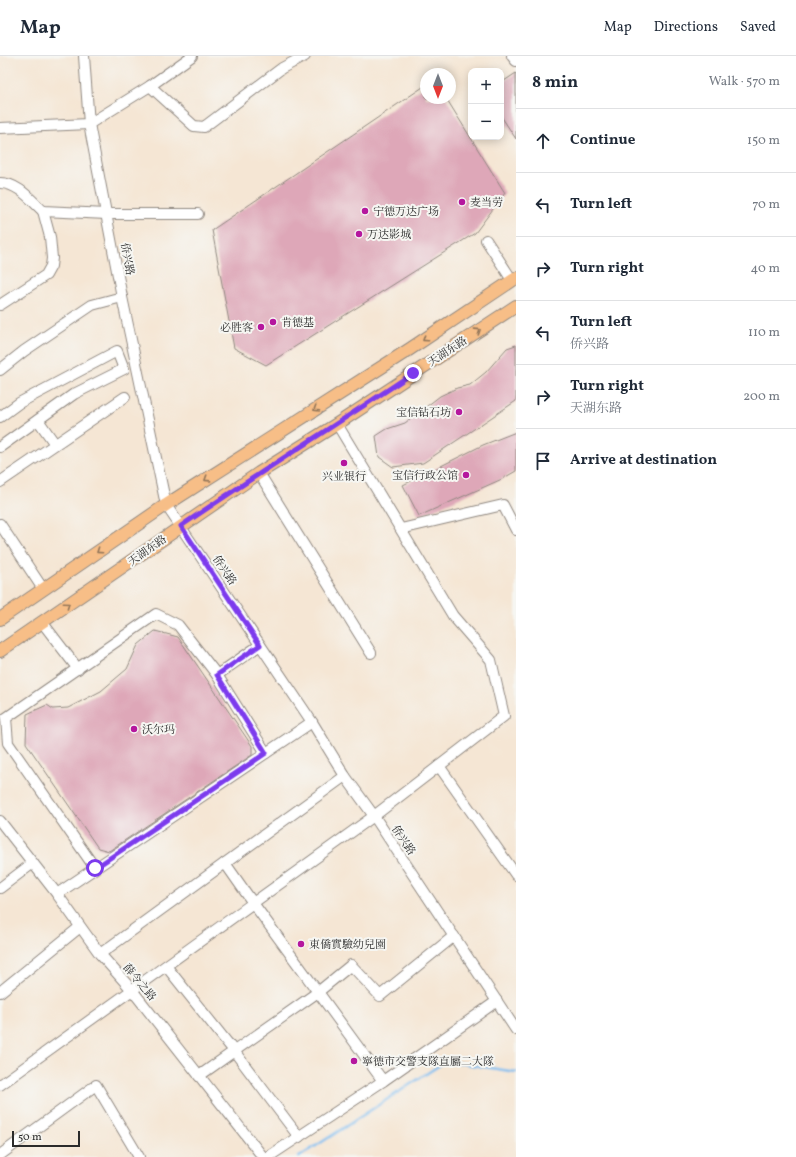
<!DOCTYPE html>
<html lang="en">
<head>
<meta charset="utf-8">
<style>
	:root { --surface:#fff; --page:#f2f2f3; --text:#1f2937; --muted:#747a83; --line:#e0e1e3 }
	body { margin:0; font-family:Vollkorn,"Noto Serif SC",serif; background:var(--page); color:var(--text) }
	.controls { position:absolute; right:12px; top:12px; display:grid; overflow:hidden; border-radius:8px; box-shadow:0 2px 10px #0003 }
	.controls button { width:36px; height:36px; display:grid; place-items:center; padding:0; border:0; border-bottom:1px solid var(--line); background:var(--surface); color:var(--text); font:20px sans-serif }
	.compass { position:absolute; left:420px; top:12px; width:36px; height:36px; border-radius:50%; background:var(--surface); box-shadow:0 2px 10px #0003; rotate:180deg }
	.scale { position:absolute; left:12px; bottom:10px; width:68px; box-sizing:border-box; padding-left:4px; border:2px solid #2b2b2b; border-top:0; font-size:11px; line-height:14px; white-space:nowrap; color:#2b2b2b; -webkit-text-stroke:3px #f6f6f2; paint-order:stroke }
	.stop { position:absolute; width:12px; height:12px; margin:-9px; border:3px solid #7c3aed; border-radius:50%; background:#fff }
	.stop.end { background:#7c3aed; border-color:#fff; box-shadow:0 1px 4px #0008 }
	.list { margin:0; padding:0; list-style:none }
	h2 { display:flex; justify-content:space-between; align-items:center; height:52px; margin:0; padding:0 16px; font-size:17px }
	h2 small { font-size:13px; font-weight:400; color:var(--muted) }
	.list li { display:grid; grid-template-columns:26px 1fr auto; gap:12px; align-items:center; box-sizing:border-box; height:64px; padding:0 16px; border-top:1px solid var(--line) }
	.list b { display:block; font-size:15px; white-space:nowrap }
	.list p { margin:0; font-size:13px; white-space:nowrap; color:var(--muted) }
	.list em { font-size:13px; font-style:normal; color:var(--muted) }
	.icon { flex:none; width:22px; height:22px; fill:none; stroke:currentColor; stroke-width:2; stroke-linecap:round; stroke-linejoin:round }
	.map { position:relative; flex:none; width:516px; height:1101px; overflow:hidden }
	header { display:flex; align-items:center; gap:24px; box-sizing:border-box; height:56px; padding:0 20px; background:var(--surface); border-bottom:1px solid var(--line) }
	header strong { font-size:19px }
	nav { display:flex; gap:22px; margin-inline-start:auto; font-size:14px }
	main { display:flex }
	aside { flex:1; background:var(--surface) }
	.map>svg:first-child { display:block }
	.lines { fill:none; stroke-linecap:round; stroke-linejoin:round }
	.stream { stroke:#7abcf0; stroke-width:2.5 }
	.building { fill:#dea7b8 }
	.minor-casing { stroke:#908880; stroke-width:12 }
	.major-casing { stroke:#908880; stroke-width:14 }
	.minor { stroke:#fff; stroke-width:10 }
	.major { stroke:#f7be87; stroke-width:12 }
	.oneway { stroke:#917459 }
	.route { stroke:#7c3aed; stroke-width:5 }
	.poi-dot { fill:#b5179e; stroke:#f6f6f2; stroke-width:1.5 }
	.labels { text-anchor:middle; stroke-width:4; stroke-linejoin:round; paint-order:stroke }
	.poi-label { font-size:11px; fill:#2b2b2b; stroke:#f6f6f2; text-anchor:start }
	.street-label { font-size:11px; fill:#2b2b2b; stroke:#f6f6f2 }
</style>
</head>
<body>
<header>
<strong>Map</strong>
<nav><a>Map</a><a>Directions</a><a>Saved</a></nav>
</header>
<main>
<div class="map">
<svg width="516" height="1101" viewBox="0 0 516 1101">
	<rect width="100%" height="100%" fill="#f6f6f2"/>
	<filter id="ink" filterUnits="userSpaceOnUse"><feTurbulence type="fractalNoise" baseFrequency=".025" numOctaves="2"/><feDisplacementMap in="SourceGraphic" scale="8" xChannelSelector="R" yChannelSelector="G"/><feConvolveMatrix kernelMatrix="1 2 1 2 8 2 1 2 1" color-interpolation-filters="sRGB"/></filter>
	<filter id="wash" filterUnits="userSpaceOnUse"><feTurbulence type="fractalNoise" baseFrequency=".012" numOctaves="4" result="noise"/><feDisplacementMap in="SourceGraphic" scale="16" xChannelSelector="R" yChannelSelector="G"/><feGaussianBlur stdDeviation="0.9" result="paint"/><feColorMatrix in="noise" values="0 0 0 0 0 0 0 0 0 0 0 0 0 0 0 0 0 1.4 0 .05"/><feComposite in="paint" operator="in"/></filter>
	<g filter="url(#wash)">
		<rect width="100%" height="100%" fill="#f5e6d4"/>
		<g class="lines">
			<path class="stream" d="M 299,1101 L 446,1005 L 516,1016"/>
		</g>
		<g id="blocks">
			<g class="building">
				<path d="M 516,17 L 516,83 L 501,60 L 501,27 Z"/>
				<path d="M 426,29 L 426,42 L 446,42 L 505,137 L 475,177 L 266,309 L 234,292 L 212,174 Z"/>
				<path d="M 516,289 L 516,345 L 423,407 L 393,411 L 379,401 L 376,380 L 387,373 L 405,367 L 440,340 L 457,332 L 470,329 L 486,316 L 507,292 Z"/>
				<path d="M 516,376 L 516,415 L 502,423 L 419,460 L 403,429 L 483,389 Z"/>
				<path d="M 155,575 L 178,581 L 252,690 L 252,699 L 109,795 L 98,792 L 26,687 L 27,658 L 47,649 L 53,653 L 68,652 L 101,635 L 127,613 L 138,589 Z"/>
			</g>
		</g>
	</g>
	<g filter="url(#ink)">
		<use href="#blocks" fill-opacity="0" stroke="#908880" stroke-width="1"/>
		<g class="lines">
			<defs>
				<g id="minor">
					<path d="M 84,0 L 89,68 L 122,241 L 166,449 L 312,666 L 345,720 L 374,760 L 516,974"/>
					<path d="M 512,0 L 516,5"/>
					<path d="M 150,30 L 194,70 L 204,71 L 282,12 L 305,0"/>
					<path d="M 0,72 L 89,68 L 150,30 L 192,0"/>
					<path d="M 0,127 C 18,127 31,144 43,155 L 107,158 L 198,158"/>
					<path d="M 486,184 L 512,224"/>
					<path d="M 0,249 L 46,219 L 51,210 L 52,202 L 50,181 L 43,155"/>
					<path d="M 0,314 L 24,295 L 92,249 L 122,241"/>
					<path d="M 0,361 L 19,347 L 117,295 L 124,313 L 74,338 L 0,391"/>
					<path d="M 38,364 L 55,388"/>
					<path d="M 337,368 L 453,560 L 491,604 L 504,660 L 439,710"/>
					<path d="M 259,417 L 371,597"/>
					<path d="M 0,426 L 125,341"/>
					<path d="M 0,468 L 43,533"/>
					<path d="M 401,473 L 503,449 L 516,474"/>
					<path d="M 42,566 L 78,613"/>
					<path d="M 217,619 L 266,697"/>
					<path d="M 0,765 L 57,838 L 100,898 L 132,934 L 263,1101"/>
					<path d="M 225,807 L 253,847 L 383,1025"/>
					<path d="M 95,812 L 8,687 L 6,662 L 156,558 L 178,569 L 217,619 L 260,589"/>
					<path d="M 0,832 L 33,807"/>
					<path d="M 57,838 L 312,666"/>
					<path d="M 100,898 L 345,720"/>
					<path d="M 166,910 L 234,995 L 299,1081"/>
					<path d="M 0,936 L 80,871"/>
					<path d="M 199,1020 L 318,936 L 351,909 L 380,940 L 454,880"/>
					<path d="M 0,1029 L 374,760 L 439,710 L 516,819"/>
					<path d="M 0,1099 L 96,1029 L 139,1101"/>
					<path d="M 268,1101 L 383,1025 L 497,945"/>
				</g>
				<g id="major">
					<path d="M 0,563 L 166,449 L 410,293 L 516,222"/>
					<path d="M 0,595 L 259,417 L 337,368 L 516,250"/>
				</g>
			</defs>
			<use href="#minor" class="minor-casing"/>
			<use href="#major" class="major-casing"/>
			<use href="#minor" class="minor"/>
			<use href="#major" class="major"/>
		</g>
		<defs><path id="oneway-chevron" d="M-2-3.5L2.5 0L-2 3.5" fill="none" stroke-width="1.6" stroke-linecap="round" stroke-linejoin="round"/></defs>
		<g class="oneway">
			<use href="#oneway-chevron" transform="translate(478 275) rotate(-33)"/>
			<use href="#oneway-chevron" transform="translate(425 283) rotate(146)"/>
			<use href="#oneway-chevron" transform="translate(316 353) rotate(148)"/>
			<use href="#oneway-chevron" transform="translate(207 423) rotate(147)"/>
			<use href="#oneway-chevron" transform="translate(99 495) rotate(146)"/>
			<use href="#oneway-chevron" transform="translate(67 549) rotate(-35)"/>
		</g>
	</g>
	<g class="lines" filter="url(#ink)">
		<path class="route" d="M 95,812 L 266,697 L 217,619 L 260,589 L 181,470 C 257,418 336,369 413,317"/>
	</g>
	<g class="poi-dot">
		<circle cx="462" cy="146" r="4"/>
		<circle cx="365" cy="155" r="4"/>
		<circle cx="359" cy="178" r="4"/>
		<circle cx="273" cy="266" r="4"/>
		<circle cx="261" cy="271" r="4"/>
		<circle cx="459" cy="356" r="4"/>
		<circle cx="344" cy="407" r="4"/>
		<circle cx="466" cy="419" r="4"/>
		<circle cx="134" cy="673" r="4"/>
		<circle cx="301" cy="888" r="4"/>
		<circle cx="354" cy="1005" r="4"/>
	</g>
	<g class="labels">
		<g class="poi-label">
			<text x="470" y="150">麦当劳</text>
			<text x="373" y="159">宁德万达广场</text>
			<text x="367" y="182">万达影城</text>
			<text x="281" y="270">肯德基</text>
			<text x="253" y="275" text-anchor="end">必胜客</text>
			<text x="451" y="360" text-anchor="end">宝信钻石坊</text>
			<text x="458" y="423" text-anchor="end">宝信行政公馆</text>
			<text x="344" y="424" text-anchor="middle">兴业银行</text>
			<text x="142" y="677">沃尔玛</text>
			<text x="309" y="892">東僑實驗幼兒園</text>
			<text x="362" y="1009">寧德市交警支隊直屬二大隊</text>
		</g>
		<g class="street-label">
			<text transform="translate(128 203) rotate(80)" y="4">侨兴路</text>
			<text transform="translate(447 295) rotate(-33)" y="4">天湖东路</text>
			<text transform="translate(147 494) rotate(-35)" y="4">天湖东路</text>
			<text transform="translate(225 514) rotate(56)" y="4">侨兴路</text>
			<text transform="translate(404 784) rotate(56)" y="4">侨兴路</text>
			<text transform="translate(140 926) rotate(50)" y="4">薛令之路</text>
		</g>
	</g>
</svg>
<div class="controls">
<button>+</button>
<button>−</button>
</div>
<svg class="compass" viewBox="-18 -18 36 36"><path d="M0-13l5 13h-10z" fill="#e53935"/><path d="M0 13l5-13h-10z" fill="#747a83"/></svg>
<div class="scale">50 m</div>
<div class="stop" style="left:95px;top:812px"></div>
<div class="stop end" style="left:413px;top:317px"></div>
</div>
<aside>
<h2>8 min<small>Walk · 570 m</small></h2>
<ul class="list">
<li><svg class="icon" aria-label="ahead" viewBox="0 0 24 24"><path d="M12 20V5M6 11l6-6 6 6"/></svg><div><b>Continue</b></div><em>150 m</em></li>
<li><svg class="icon" aria-label="left" viewBox="0 0 24 24"><path d="M17 20v-9H6M10 6l-5 5 5 5"/></svg><div><b>Turn left</b></div><em>70 m</em></li>
<li><svg class="icon" aria-label="right" viewBox="0 0 24 24"><path d="M7 20v-9h11M14 6l5 5-5 5"/></svg><div><b>Turn right</b></div><em>40 m</em></li>
<li><svg class="icon" aria-label="left" viewBox="0 0 24 24"><path d="M17 20v-9H6M10 6l-5 5 5 5"/></svg><div><b>Turn left</b><p>侨兴路</p></div><em>110 m</em></li>
<li><svg class="icon" aria-label="right" viewBox="0 0 24 24"><path d="M7 20v-9h11M14 6l5 5-5 5"/></svg><div><b>Turn right</b><p>天湖东路</p></div><em>200 m</em></li>
<li><svg class="icon" aria-label="arrive" viewBox="0 0 24 24"><path d="M6 21V4h12l-3 4 3 4H6"/></svg><div><b>Arrive at destination</b></div></li>
</ul>
</aside>
</main>
</body>
</html>
